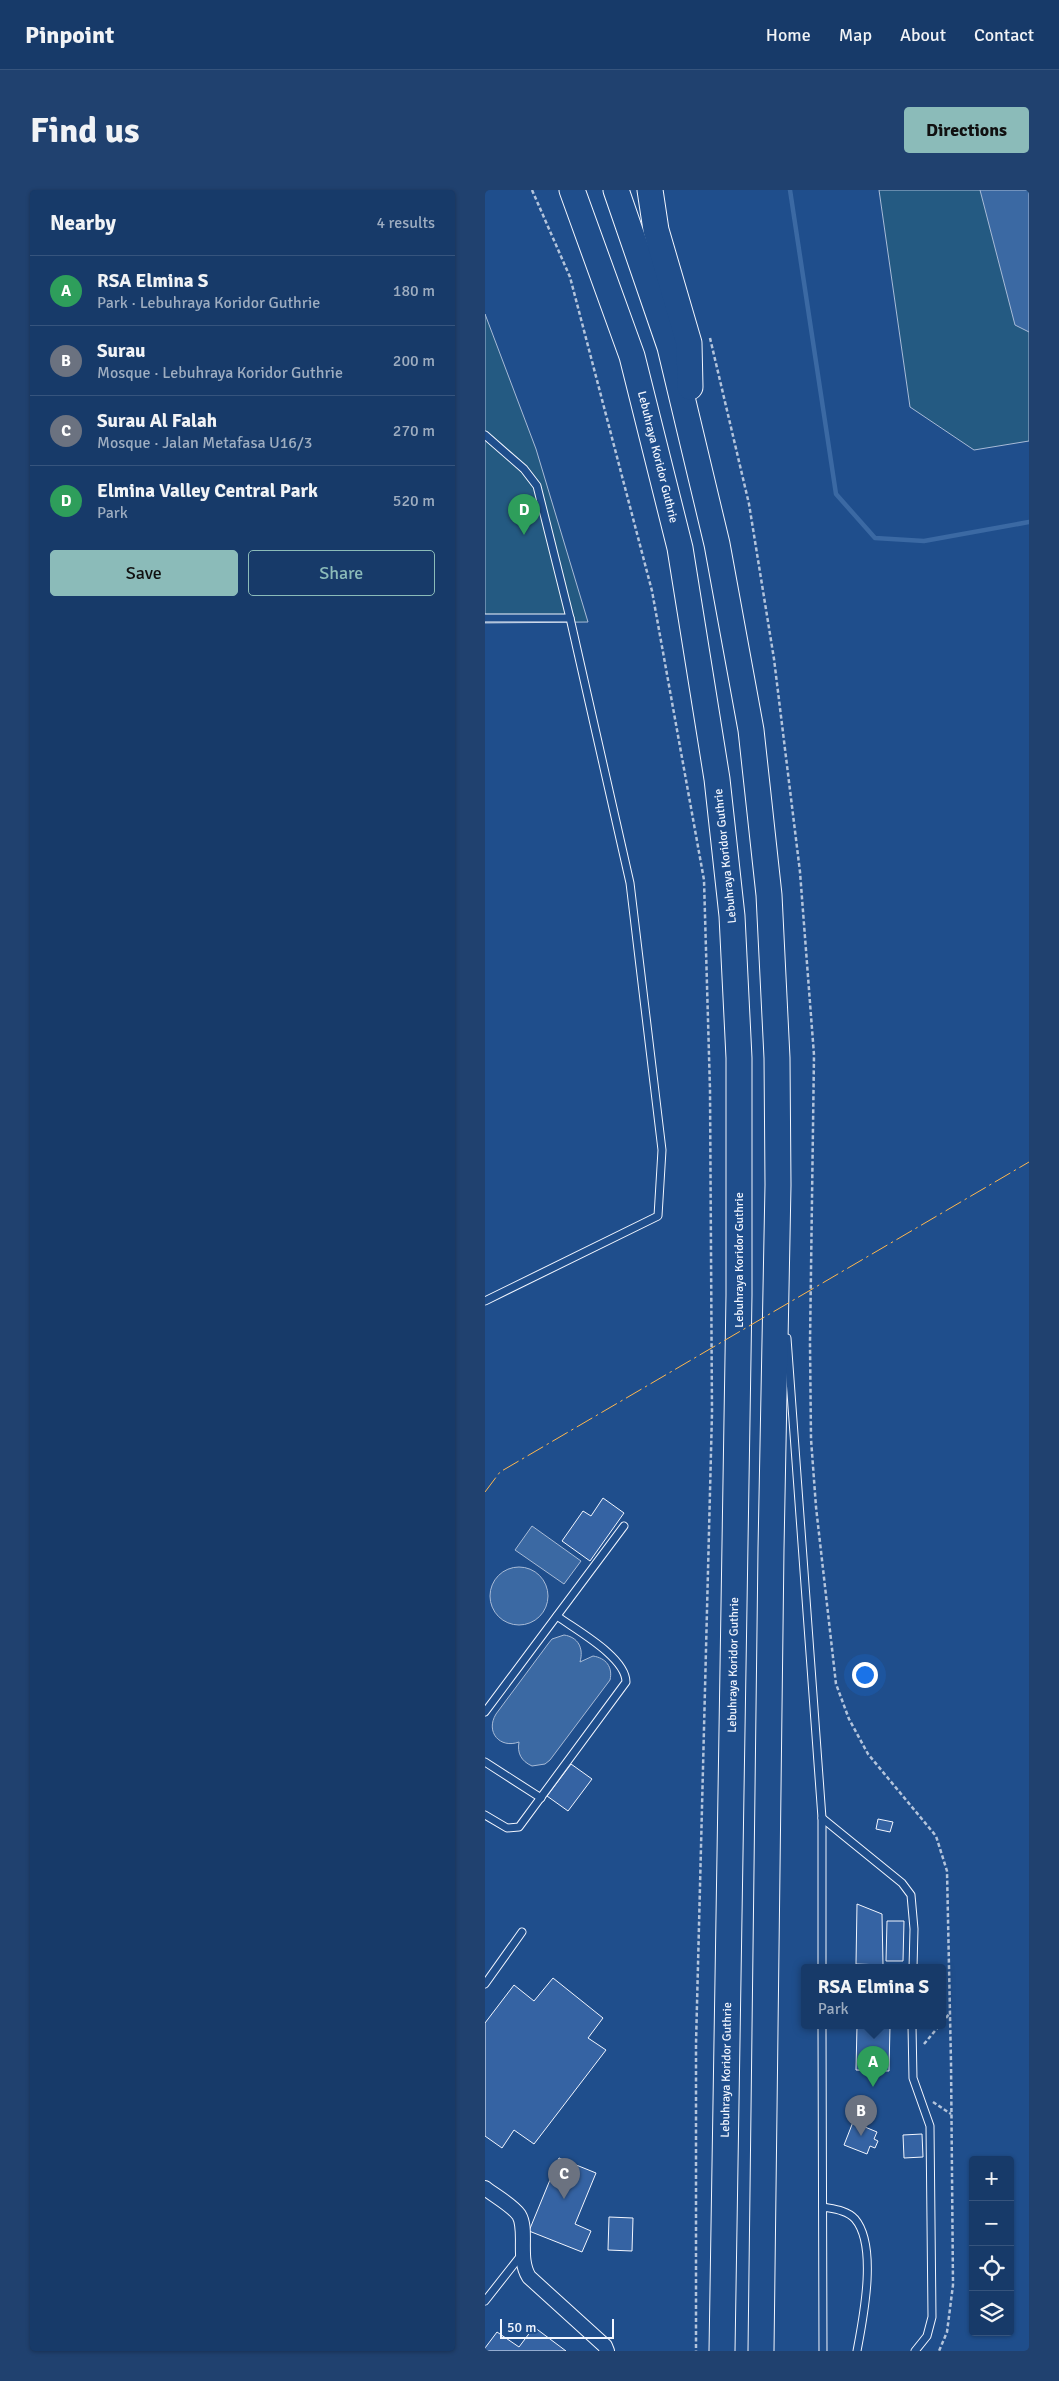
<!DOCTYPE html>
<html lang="en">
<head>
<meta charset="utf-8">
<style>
	:root { --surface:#173a69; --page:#20416f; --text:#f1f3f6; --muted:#9eadc0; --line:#36547d; --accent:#8bbbb9 }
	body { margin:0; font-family:Signika,sans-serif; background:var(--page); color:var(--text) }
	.controls { position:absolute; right:15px; bottom:15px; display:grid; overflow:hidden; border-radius:5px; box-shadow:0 1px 4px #0004 }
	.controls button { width:45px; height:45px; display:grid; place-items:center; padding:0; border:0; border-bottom:1px solid var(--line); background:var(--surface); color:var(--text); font:25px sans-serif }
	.scale { position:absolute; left:15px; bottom:12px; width:114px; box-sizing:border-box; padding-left:5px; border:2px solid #f2f6ff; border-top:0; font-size:14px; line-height:18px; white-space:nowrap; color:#f2f6ff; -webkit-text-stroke:4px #1f4e8c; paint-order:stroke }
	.you { position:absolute; left:379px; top:1484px; width:18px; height:18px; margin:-12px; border:4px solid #fff; border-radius:50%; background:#1a73e8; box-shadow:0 0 0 8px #1a73e833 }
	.badge { display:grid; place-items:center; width:32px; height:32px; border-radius:50%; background:var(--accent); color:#fff; font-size:16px; font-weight:700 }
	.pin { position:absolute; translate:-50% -41px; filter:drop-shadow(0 1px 2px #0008) }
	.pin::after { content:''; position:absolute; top:26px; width:18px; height:15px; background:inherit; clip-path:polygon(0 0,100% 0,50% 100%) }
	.popup { position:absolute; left:316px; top:1774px; width:145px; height:65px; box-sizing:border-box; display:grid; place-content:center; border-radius:5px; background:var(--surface); filter:drop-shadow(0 1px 4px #0005); font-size:16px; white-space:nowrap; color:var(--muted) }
	.popup b { font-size:19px; color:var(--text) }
	.popup::after { content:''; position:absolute; left:50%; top:100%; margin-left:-10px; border:10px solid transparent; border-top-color:var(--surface) }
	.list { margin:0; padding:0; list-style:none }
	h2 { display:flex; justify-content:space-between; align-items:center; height:65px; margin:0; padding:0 20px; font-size:21px }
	h2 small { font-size:16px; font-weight:400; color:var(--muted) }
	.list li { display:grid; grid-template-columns:32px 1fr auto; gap:15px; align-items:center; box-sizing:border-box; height:70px; padding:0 20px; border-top:1px solid var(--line) }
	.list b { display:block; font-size:19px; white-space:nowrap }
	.list p { margin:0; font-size:16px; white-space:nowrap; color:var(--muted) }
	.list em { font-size:16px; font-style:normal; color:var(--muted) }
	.actions { display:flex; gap:10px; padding:15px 20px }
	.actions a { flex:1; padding:11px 0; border:1px solid var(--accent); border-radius:5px; text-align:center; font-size:18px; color:var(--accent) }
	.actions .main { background:var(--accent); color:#111 }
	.icon { flex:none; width:28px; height:28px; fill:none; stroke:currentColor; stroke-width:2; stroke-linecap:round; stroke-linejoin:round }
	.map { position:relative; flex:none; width:544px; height:2161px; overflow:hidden; border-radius:5px }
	header { display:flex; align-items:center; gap:30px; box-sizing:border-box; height:70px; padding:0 25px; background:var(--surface); border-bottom:1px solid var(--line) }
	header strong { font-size:24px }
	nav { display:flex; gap:28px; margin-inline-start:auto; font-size:18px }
	.intro { display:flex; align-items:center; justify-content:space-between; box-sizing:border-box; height:120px; padding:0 30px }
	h1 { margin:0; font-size:35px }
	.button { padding:12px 22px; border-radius:5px; background:var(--accent); color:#111; font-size:18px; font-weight:700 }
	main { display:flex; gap:30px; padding:0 30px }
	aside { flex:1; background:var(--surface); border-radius:5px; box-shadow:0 1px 4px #0004 }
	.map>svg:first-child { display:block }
	.green { fill:#245a82; stroke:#a8bbd7 }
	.water { fill:#3b69a3; stroke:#a8bbd7 }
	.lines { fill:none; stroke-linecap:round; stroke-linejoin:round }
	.stream { stroke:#3b69a3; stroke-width:4.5 }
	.building { fill:#3563a3; stroke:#f2f6ff }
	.service-casing { stroke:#f2f6ff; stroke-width:9 }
	.minor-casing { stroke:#f2f6ff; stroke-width:16 }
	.motorway-casing { stroke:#f2f6ff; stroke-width:27 }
	.path { stroke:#b3c4dc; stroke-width:2.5; stroke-dasharray:4 2.5; stroke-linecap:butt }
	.service { stroke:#1f4e8c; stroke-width:7 }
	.minor { stroke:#1f4e8c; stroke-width:14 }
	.motorway { stroke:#1f4e8c; stroke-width:25 }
	.power { stroke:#ffb74d; stroke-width:1; stroke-dasharray:18 4 2.5 4; stroke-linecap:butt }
	.labels { text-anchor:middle; stroke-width:4; stroke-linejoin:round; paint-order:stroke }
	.street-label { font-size:12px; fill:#f2f6ff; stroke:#1f4e8c }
</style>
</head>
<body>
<header>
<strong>Pinpoint</strong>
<nav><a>Home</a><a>Map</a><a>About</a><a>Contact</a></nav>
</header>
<div class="intro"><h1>Find us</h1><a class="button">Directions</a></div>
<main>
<aside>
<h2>Nearby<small>4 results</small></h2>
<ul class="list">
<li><span class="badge" style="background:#2e9e5b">A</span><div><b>RSA Elmina S</b><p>Park · Lebuhraya Koridor Guthrie</p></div><em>180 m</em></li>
<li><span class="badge" style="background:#6b7280">B</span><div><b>Surau</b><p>Mosque · Lebuhraya Koridor Guthrie</p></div><em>200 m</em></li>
<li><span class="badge" style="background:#6b7280">C</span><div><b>Surau Al Falah</b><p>Mosque · Jalan Metafasa U16/3</p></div><em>270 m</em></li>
<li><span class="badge" style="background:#2e9e5b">D</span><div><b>Elmina Valley Central Park</b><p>Park</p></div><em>520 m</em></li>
</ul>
<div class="actions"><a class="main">Save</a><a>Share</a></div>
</aside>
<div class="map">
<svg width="544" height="2161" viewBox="0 0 544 2161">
	<rect width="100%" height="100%" fill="#1f4e8c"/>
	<g class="green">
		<path d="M 394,0 L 544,0 L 544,251 L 489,260 L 425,217 Z"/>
		<path d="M 0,124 L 51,259 L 103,432 L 0,433 Z"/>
	</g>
	<g class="water">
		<path d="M 495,0 L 544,0 L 544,142 L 530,135 Z"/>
		<path d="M 47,1336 L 96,1371 L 79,1394 L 30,1360 Z"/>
		<circle cx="34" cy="1406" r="29"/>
		<path d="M 79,1445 C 93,1447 99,1458 95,1472 L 108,1466 C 121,1468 128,1477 125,1490 L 65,1570 L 60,1574 L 47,1576 C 36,1571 32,1563 34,1552 C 15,1559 0,1542 11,1524 L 63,1454 L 67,1449 Z"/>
	</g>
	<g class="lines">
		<path class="stream" d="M 305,0 L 351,304 L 390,348 L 439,351 L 544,332"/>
	</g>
	<g class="building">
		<path d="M 118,1308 L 139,1323 L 105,1371 L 77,1351 L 98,1321 L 106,1326 Z"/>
		<path d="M 86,1574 L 107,1589 L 83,1621 L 62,1606 Z"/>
		<path d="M 393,1629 L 408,1632 L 405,1642 L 391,1639 Z"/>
		<path d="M 372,1714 L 397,1724 L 398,1775 L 371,1774 Z"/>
		<path d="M 402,1731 L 419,1731 L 418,1771 L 401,1771 Z"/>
		<path d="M 68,1788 L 118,1828 L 103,1848 L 121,1860 L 49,1954 L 29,1940 L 17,1958 L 0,1946 L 0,1833 L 29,1795 L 49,1811 Z"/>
		<path d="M 372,1836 L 405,1836 L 404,1881 L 371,1880 Z"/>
		<path d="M 368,1932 L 392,1942 L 389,1949 L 393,1951 L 390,1958 L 385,1956 L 382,1964 L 359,1955 Z"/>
		<path d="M 437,1944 L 438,1967 L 419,1968 L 418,1945 Z"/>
		<path d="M 74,1968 L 111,1983 L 90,2034 L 106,2041 L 97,2062 L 44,2041 Z"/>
		<path d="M 124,2027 L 148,2028 L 147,2061 L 123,2060 Z"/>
		<path d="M 49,2137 L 81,2161 L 0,2161 L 0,2158 L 12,2142 L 34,2157 Z"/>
	</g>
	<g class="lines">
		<defs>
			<g id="service">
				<path d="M 0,245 L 39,279 L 52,296 L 85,428"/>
				<path d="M 0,428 L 85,428 L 145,693 L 177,960 L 173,1026 L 0,1111"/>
				<path d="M 302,1148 L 337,1628 L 337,1778"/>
				<path d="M 0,1522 L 139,1336"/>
				<path d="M 0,1572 L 56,1608"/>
				<path d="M 0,1625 L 22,1638 L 34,1637 L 141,1492 C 141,1467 91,1440 72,1426"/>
				<path d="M 337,1628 L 417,1693 L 426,1705 L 429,1739 L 428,1778"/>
				<path d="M 0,1794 L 37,1742"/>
				<path d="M 337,1836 L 338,2161"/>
				<path d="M 427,1836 L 428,1888 L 445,1936 L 447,2127 L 442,2146 L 430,2161"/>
				<path d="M 338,2017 C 348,2019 362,2020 370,2029 C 393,2056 378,2129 372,2161"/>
				<path d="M 0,2111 L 37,2064"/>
			</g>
			<path id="minor" d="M 0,1998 C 10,2006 27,2015 34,2025 C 43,2040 32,2068 44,2087 L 120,2156 L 122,2161"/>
			<g id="motorway">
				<path d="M 87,0 L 147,166 L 195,358 L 232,589 L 247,726 L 254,868 L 254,1105 L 237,2161"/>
				<path d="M 131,0 L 185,157 L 232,354 L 266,540 L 284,705 L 292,868 L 293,995 L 286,1359 L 276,2161"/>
				<path d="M 165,0 L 171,40 L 204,153 L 205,197"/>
			</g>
		</defs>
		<use href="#service" class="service-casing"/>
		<use href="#minor" class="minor-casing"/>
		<use href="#motorway" class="motorway-casing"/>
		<g class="path">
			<path d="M 47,0 L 85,87 L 167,401 L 219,690 L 225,900 L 227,1223 L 211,1854 L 211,2161"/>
			<path d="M 225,148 L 264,314 L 289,469 L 315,682 L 329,865 L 325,1153 L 326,1249 L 331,1317 L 351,1494 L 364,1529 L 383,1564 L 451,1646 L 462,1681 L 466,1873 L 468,2095 L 462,2142 L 454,2161"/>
			<path d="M 457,1833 L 464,1824"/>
			<path d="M 439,1854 L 454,1836"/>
			<path d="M 448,1912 L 466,1924"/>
		</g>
		<use href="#service" class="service"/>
		<use href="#minor" class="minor"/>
		<use href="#motorway" class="motorway"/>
		<path class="power" d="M 0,1302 L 15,1282 L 544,972"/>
	</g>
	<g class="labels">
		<g class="street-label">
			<text transform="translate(173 267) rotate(76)" y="4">Lebuhraya Koridor Guthrie</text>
			<text transform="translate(240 666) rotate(-96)" y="4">Lebuhraya Koridor Guthrie</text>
			<text transform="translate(254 1070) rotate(-90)" y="4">Lebuhraya Koridor Guthrie</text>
			<text transform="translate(248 1475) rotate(-89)" y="4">Lebuhraya Koridor Guthrie</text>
			<text transform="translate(241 1880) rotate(-89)" y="4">Lebuhraya Koridor Guthrie</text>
		</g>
	</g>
</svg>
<div class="controls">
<button>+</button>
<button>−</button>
<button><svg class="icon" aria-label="locate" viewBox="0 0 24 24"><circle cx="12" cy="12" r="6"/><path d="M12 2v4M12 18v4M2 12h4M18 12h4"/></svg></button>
<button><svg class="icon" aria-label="layers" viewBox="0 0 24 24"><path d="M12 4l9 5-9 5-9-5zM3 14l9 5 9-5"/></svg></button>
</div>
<div class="scale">50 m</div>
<div class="you"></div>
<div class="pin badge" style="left:388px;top:1897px;background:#2e9e5b">A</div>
<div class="popup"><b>RSA Elmina S</b>Park</div>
<div class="pin badge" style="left:376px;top:1946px;background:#6b7280">B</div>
<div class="pin badge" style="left:79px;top:2009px;background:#6b7280">C</div>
<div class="pin badge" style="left:39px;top:345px;background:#2e9e5b">D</div>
</div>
</main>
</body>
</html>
